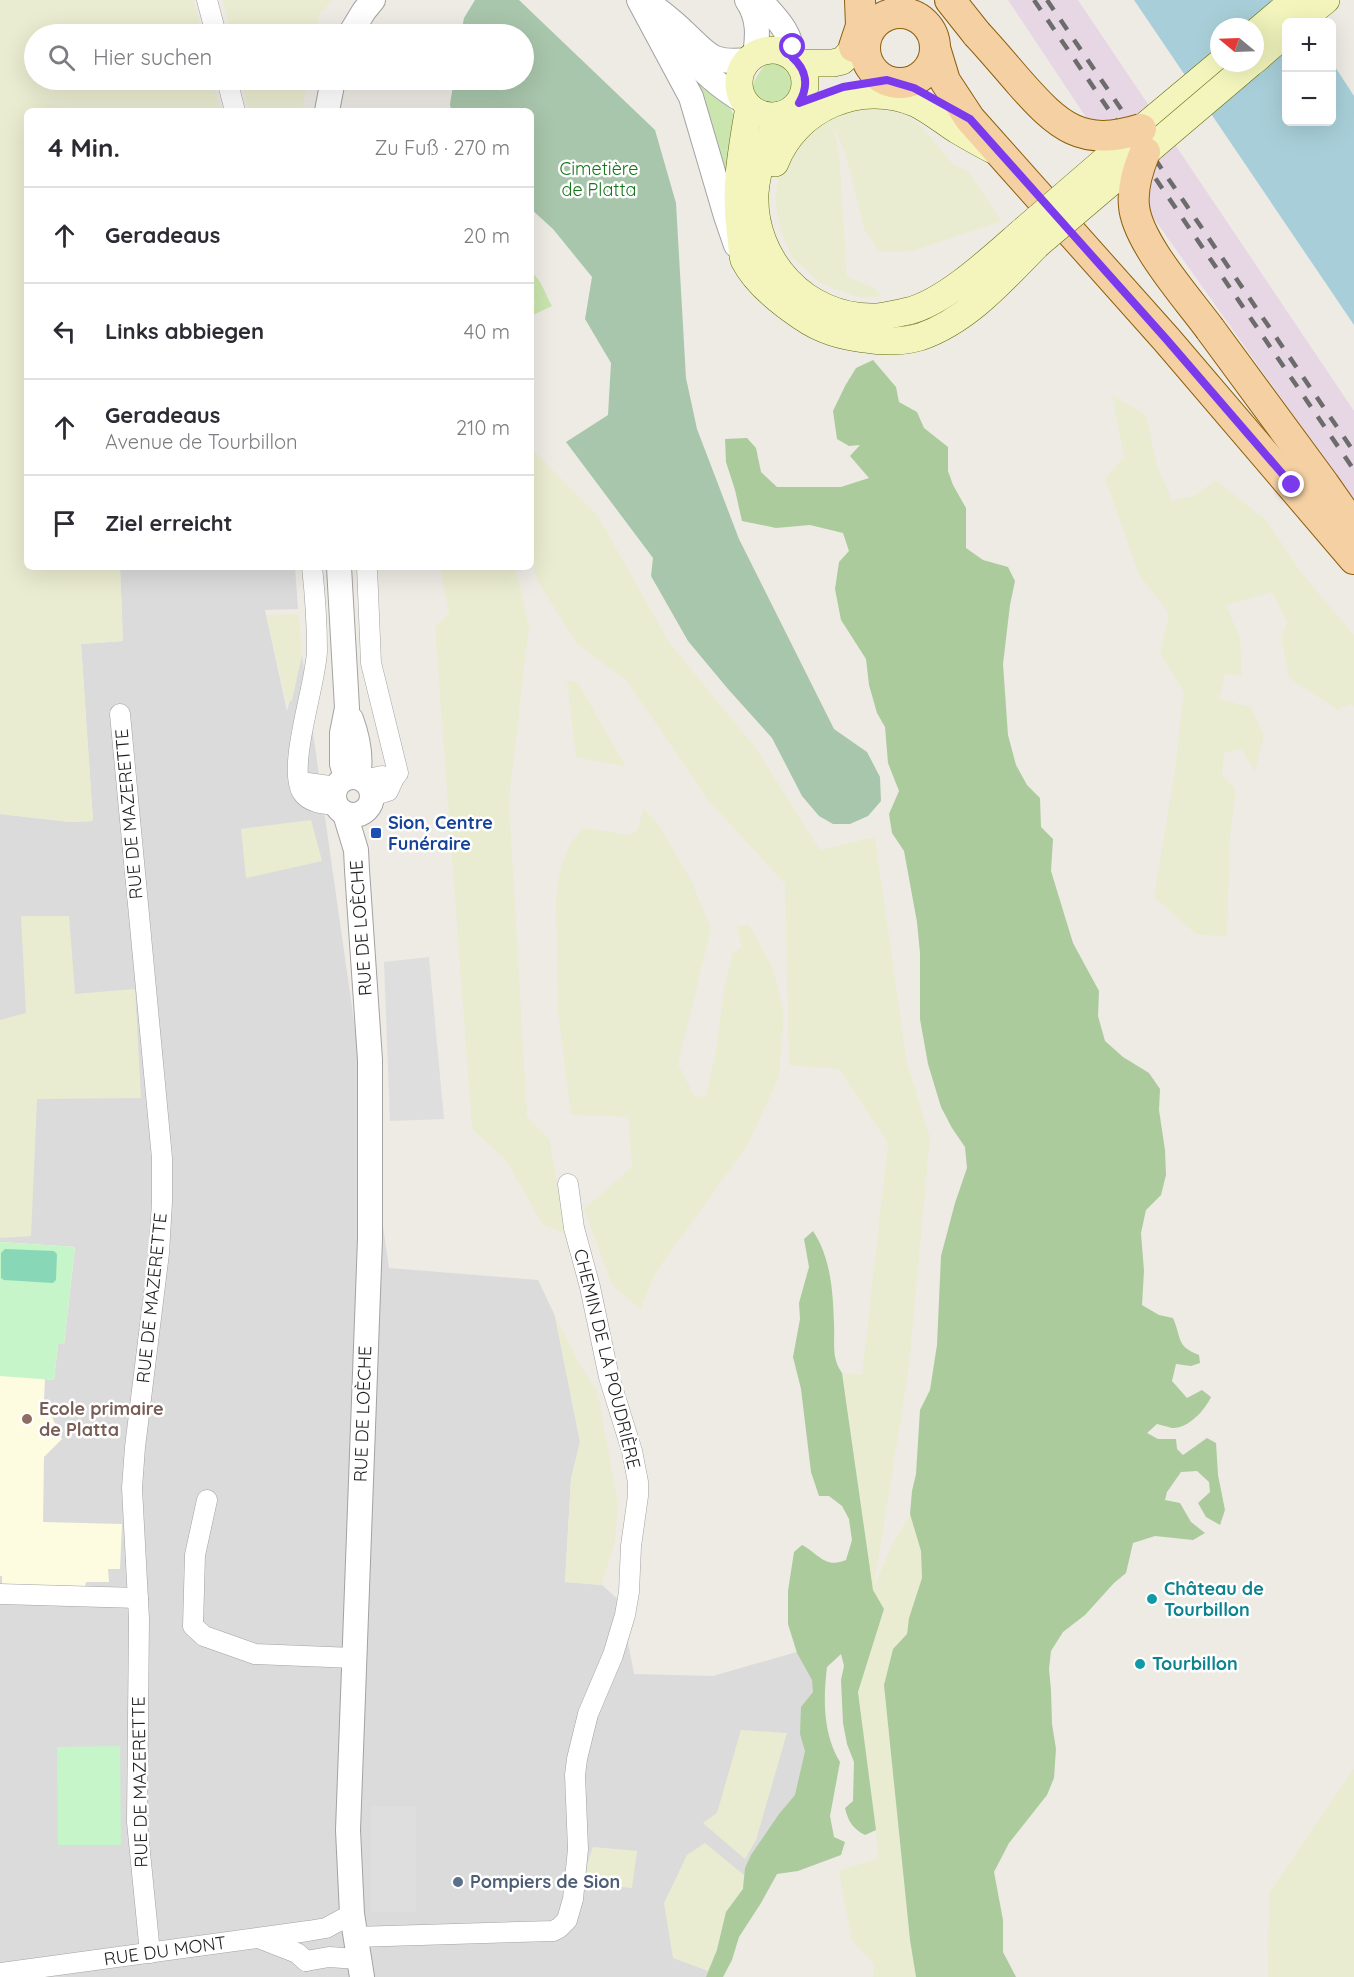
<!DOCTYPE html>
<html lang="de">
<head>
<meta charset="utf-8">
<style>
	:root { --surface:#fff; --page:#f7f7f7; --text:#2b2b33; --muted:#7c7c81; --line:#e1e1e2 }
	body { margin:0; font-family:Quicksand,sans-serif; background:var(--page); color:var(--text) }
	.controls { position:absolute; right:18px; top:18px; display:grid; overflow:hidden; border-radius:9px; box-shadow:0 6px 24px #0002 }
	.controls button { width:54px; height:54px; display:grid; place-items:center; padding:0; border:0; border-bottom:2px solid var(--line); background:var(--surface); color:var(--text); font:30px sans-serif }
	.compass { position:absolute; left:1210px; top:18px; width:54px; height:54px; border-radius:50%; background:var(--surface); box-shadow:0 6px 24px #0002; rotate:289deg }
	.stop { position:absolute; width:18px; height:18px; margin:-14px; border:4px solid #7c3aed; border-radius:50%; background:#fff }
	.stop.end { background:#7c3aed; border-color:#fff; box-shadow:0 2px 6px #0008 }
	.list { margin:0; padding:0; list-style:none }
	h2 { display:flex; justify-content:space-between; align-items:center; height:78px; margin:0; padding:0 24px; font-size:26px }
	h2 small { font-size:20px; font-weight:400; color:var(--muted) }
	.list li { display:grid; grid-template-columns:39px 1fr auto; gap:18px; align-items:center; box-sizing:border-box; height:96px; padding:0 24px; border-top:2px solid var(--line) }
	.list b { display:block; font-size:22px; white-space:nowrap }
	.list p { margin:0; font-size:20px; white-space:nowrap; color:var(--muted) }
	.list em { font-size:20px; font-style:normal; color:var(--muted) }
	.icon { flex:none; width:33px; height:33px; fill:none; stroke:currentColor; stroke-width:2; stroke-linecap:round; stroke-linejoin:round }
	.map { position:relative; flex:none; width:1354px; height:1977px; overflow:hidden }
	.search { position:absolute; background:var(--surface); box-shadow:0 6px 24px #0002; left:24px; top:24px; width:510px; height:66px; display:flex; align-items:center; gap:15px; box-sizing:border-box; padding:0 21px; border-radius:33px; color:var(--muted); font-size:22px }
	.panel { position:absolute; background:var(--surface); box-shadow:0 6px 24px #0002; left:24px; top:108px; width:510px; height:462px; border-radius:9px }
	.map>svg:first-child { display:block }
	.residential { fill:#dcdbdb }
	.industrial { fill:#e7d7e4 }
	.education { fill:#fdfce0 }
	.farmland { fill:#eaecd1 }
	.grass { fill:#cae5ae }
	.forest { fill:#abcb9d }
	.cemetery { fill:#a8c6ac }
	.park { fill:#c5f5c8 }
	.pitch { fill:#88d8b7 }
	.parking { fill:#dedede }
	.water { fill:#a8cfd9; fill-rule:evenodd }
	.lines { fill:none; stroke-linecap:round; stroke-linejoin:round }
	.minor-casing { stroke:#a2a2a2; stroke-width:21 }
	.tertiary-casing { stroke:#a2a2a2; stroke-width:26 }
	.secondary-casing { stroke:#656d0d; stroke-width:28 }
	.primary-casing { stroke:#8d5f0b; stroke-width:32 }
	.minor { stroke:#fff; stroke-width:20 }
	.tertiary { stroke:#fff; stroke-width:24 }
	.secondary { stroke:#f3f5bd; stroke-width:27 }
	.primary { stroke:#f5d0a3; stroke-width:30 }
	.rail { stroke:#6c6c6c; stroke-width:4.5; stroke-dasharray:12 12; stroke-linecap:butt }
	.secondary-bridge-casing { stroke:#656d0d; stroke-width:28; stroke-linecap:butt }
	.primary-bridge-casing { stroke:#8d5f0b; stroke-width:32; stroke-linecap:butt }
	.secondary-bridge { stroke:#f3f5bd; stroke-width:27 }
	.primary-bridge { stroke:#f5d0a3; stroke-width:30 }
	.route { stroke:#7c3aed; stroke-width:8 }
	.transit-dot { fill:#1a4fb4; stroke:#fff; stroke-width:2 }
	.education-dot { fill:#8d6e63; stroke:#fff; stroke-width:2 }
	.culture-dot { fill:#0f9aa8; stroke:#fff; stroke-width:2 }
	.service-dot { fill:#5c6f8a; stroke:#fff; stroke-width:2 }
	.labels { text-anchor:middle; stroke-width:5; stroke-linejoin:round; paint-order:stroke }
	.park-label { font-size:18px; fill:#147519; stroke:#fff }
	.street-label { font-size:18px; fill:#1e1e1e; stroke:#fff }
	.transit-label { font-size:18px; font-weight:bold; fill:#164399; stroke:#fff; text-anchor:start }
	.education-label { font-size:18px; font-weight:bold; fill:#785e54; stroke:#fff; text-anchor:start }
	.culture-label { font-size:18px; font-weight:bold; fill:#0d838f; stroke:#fff; text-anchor:start }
	.service-label { font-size:18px; font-weight:bold; fill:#4e5e75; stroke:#fff; text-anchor:start }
</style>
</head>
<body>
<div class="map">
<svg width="1354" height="1977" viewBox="0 0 1354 1977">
	<rect width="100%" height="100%" fill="#eeebe5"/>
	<path class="residential" d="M 120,567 L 295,567 L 298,609 L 265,610 L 287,711 L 302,655 L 389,1268 L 538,1280 L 555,1316 L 580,1442 L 571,1479 L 565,1582 L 602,1585 L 620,1601 L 634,1674 L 713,1676 L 821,1645 L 807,1812 L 717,1977 L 0,1977 L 0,814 L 70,822 L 93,821 L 81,644 L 123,641 Z"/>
	<path class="industrial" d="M 1008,0 L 1078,0 L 1354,411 L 1354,501 L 1143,203 Z"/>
	<path class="education" d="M 0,1242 L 75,1247 L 64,1344 L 58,1344 L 54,1380 L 45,1379 L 44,1399 L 62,1439 L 44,1457 L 43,1522 L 122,1524 L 120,1569 L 108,1569 L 109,1582 L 86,1582 L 85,1586 L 2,1585 L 2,1576 L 0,1576 Z"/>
	<g class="farmland">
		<path d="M 0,0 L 194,0 L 202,34 L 34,34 L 34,80 L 213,80 L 220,111 L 27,111 L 27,567 L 120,567 L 123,641 L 81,644 L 93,821 L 70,822 L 0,814 Z"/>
		<path d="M 223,0 L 333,0 L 319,15 L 316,34 L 231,34 Z"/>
		<path d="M 241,80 L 307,80 L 302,111 L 249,111 Z"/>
		<path d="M 864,107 L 904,114 L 918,123 L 953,164 L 968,171 L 1002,221 L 913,251 L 880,252 L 864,229 L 845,152 L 832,123 L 839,150 L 847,277 L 875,288 L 881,296 L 863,298 L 836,290 L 818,281 L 792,257 L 780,229 L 775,197 L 780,170 L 800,139 L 829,116 Z"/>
		<path d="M 1112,395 L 1146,415 L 1157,466 L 1172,500 L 1194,496 L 1216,480 L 1267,521 L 1300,571 L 1354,635 L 1354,707 L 1351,704 L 1338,710 L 1289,678 L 1281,636 L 1287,623 L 1272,592 L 1226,605 L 1240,638 L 1242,676 L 1225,674 L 1219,699 L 1251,707 L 1264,735 L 1255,772 L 1241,749 L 1224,753 L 1222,775 L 1236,790 L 1230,839 L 1227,937 L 1196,934 L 1154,897 L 1175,770 L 1184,692 L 1160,653 L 1169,614 L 1138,573 L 1105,478 L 1124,457 Z"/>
		<path d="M 531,448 L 598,516 L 669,642 L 757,750 L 820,850 L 875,837 L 907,1063 L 930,1137 L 909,1367 L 874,1586 L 893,1543 L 910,1514 L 921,1551 L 922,1578 L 909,1618 L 907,1634 L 893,1649 L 884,1685 L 910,1940 L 916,1977 L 873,1977 L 874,1963 L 852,1941 L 839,1871 L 879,1858 L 858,1692 L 884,1609 L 873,1590 L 842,1373 L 862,1375 L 888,1143 L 839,1069 L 789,1065 L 785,884 L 708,800 L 627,681 L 576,643 L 537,580 L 531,556 Z"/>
		<path d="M 440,567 L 515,567 L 529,626 L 509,800 L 527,1116 L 549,1139 L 567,1235 L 543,1225 L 505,1159 L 472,1129 L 435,627 L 449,613 Z"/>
		<path d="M 299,614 L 302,655 L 292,700 L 287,704 L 266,615 Z"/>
		<path d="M 567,680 L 578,683 L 626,767 L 576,757 Z"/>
		<path d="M 643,808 L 659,825 L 692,882 L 711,929 L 678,1064 L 695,1097 L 706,1096 L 717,1046 L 723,994 L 733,953 L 742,947 L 737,926 L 749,925 L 773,968 L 784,1013 L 779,1077 L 747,1146 L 656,1272 L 640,1309 L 612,1285 L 584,1209 L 632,1167 L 628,1117 L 571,1115 L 558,1011 L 556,897 L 561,866 L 570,844 L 583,828 L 631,835 L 638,829 Z"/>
		<path d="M 311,820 L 322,861 L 246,878 L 241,829 Z"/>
		<path d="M 21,916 L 69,916 L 75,994 L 135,989 L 141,1098 L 37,1099 L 31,1236 L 0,1238 L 0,1020 L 26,1013 Z"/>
		<path d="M 555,1316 L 581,1366 L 598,1393 L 618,1505 L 615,1540 L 602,1585 L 565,1582 L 571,1479 L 580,1442 Z"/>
		<path d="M 741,1730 L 787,1733 L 756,1840 L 745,1859 L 703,1823 L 717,1813 Z"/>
		<path d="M 1354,1768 L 1354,1977 L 1268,1977 L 1269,1893 Z"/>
		<path d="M 705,1843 L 744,1875 L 743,1889 L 726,1912 L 717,1950 L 708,1971 L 673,1958 L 664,1903 L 687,1855 Z"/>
		<path d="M 593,1847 L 637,1851 L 632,1888 L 584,1883 L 589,1858 Z"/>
	</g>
	<g class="grass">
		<path d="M 771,60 C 821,68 773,136 752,92 C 752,81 762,67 771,60 Z"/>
		<path d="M 700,79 C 715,93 731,102 736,122 L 727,181 L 695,82 Z"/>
		<path d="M 531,272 C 542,280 545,294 552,306 L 531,316 L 531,306 L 535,303 L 531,296 Z"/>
	</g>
	<g class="forest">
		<path d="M 873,360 L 896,387 L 899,402 L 917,412 L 924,428 L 948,447 L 948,471 L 953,485 L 966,508 L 966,548 L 983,560 L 1008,567 L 1015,581 L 1010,605 L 1003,664 L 1008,735 L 1016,765 L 1027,785 L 1040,798 L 1041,827 L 1053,839 L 1051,871 L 1073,943 L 1099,991 L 1098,1016 L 1105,1041 L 1123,1057 L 1149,1073 L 1160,1089 L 1159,1110 L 1165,1150 L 1166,1175 L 1161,1195 L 1146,1210 L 1141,1233 L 1144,1271 L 1142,1305 L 1159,1315 L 1173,1318 C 1182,1339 1176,1346 1199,1355 L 1200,1363 L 1191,1366 L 1176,1364 L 1172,1381 L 1187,1398 L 1202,1390 L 1211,1397 C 1205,1410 1188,1429 1172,1428 C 1167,1427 1162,1425 1157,1424 L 1147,1433 L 1158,1439 L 1176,1439 L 1177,1449 L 1183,1455 L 1207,1438 L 1216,1443 L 1218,1475 L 1225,1510 L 1220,1525 L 1206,1517 L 1198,1503 L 1210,1492 L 1209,1482 L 1197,1471 L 1181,1472 L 1167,1492 L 1165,1500 L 1180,1503 L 1191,1522 L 1205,1533 L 1193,1540 L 1155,1536 L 1133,1543 L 1126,1573 L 1114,1583 L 1085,1615 L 1063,1632 L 1051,1651 L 1049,1669 L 1051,1690 L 1052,1724 L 1056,1749 L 1054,1778 L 1047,1795 L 1009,1843 L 994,1872 L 1003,1920 L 1003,1952 L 1016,1977 L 916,1977 L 910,1940 L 884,1685 L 893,1649 L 907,1634 L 909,1618 L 922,1578 L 921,1551 L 910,1514 L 912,1491 L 916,1474 L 920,1410 L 930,1390 L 937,1345 L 941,1256 L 955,1203 L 967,1168 L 965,1147 L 952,1128 L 941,1107 L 928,1064 L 920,1019 L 920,953 L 917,922 L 904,851 L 892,833 L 889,814 L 899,791 L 888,763 L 885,727 L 877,713 L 869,685 L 866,659 L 841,620 L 835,589 L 839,562 L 849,551 L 843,533 L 810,525 L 776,528 L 742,521 L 735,490 L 726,462 L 725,439 L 747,438 L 756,448 L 761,472 L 777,487 L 841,487 L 869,478 L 850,456 L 860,445 L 849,446 L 837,439 L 833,411 L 845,386 L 856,368 Z"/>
		<path d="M 813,1231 C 831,1258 833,1292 834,1324 C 835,1342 831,1358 842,1373 L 873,1590 L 884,1609 L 858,1692 L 876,1830 L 865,1835 C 853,1829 848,1821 845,1808 L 853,1801 L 854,1762 L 847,1744 L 843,1723 L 841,1680 L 844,1666 L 841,1654 L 827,1667 C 823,1700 823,1734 840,1762 L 830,1816 L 834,1837 L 845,1842 L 841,1855 L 798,1871 L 777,1874 L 761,1903 L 739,1937 L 732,1960 L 723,1977 L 706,1977 L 717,1950 L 726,1912 L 743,1889 L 745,1868 L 751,1855 L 779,1814 L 795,1795 L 805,1751 L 800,1734 L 801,1707 L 813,1692 L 812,1680 L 797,1653 L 788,1624 L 788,1591 L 794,1552 L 802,1545 C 819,1554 825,1569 846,1560 L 852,1540 L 849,1519 L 842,1506 L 829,1496 L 819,1496 L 811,1472 L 801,1389 L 793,1357 L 800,1319 L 799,1303 L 809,1267 L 804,1239 Z"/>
	</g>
	<path class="cemetery" d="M 475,0 L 519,0 L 655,130 L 676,203 L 686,378 L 697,429 L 739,539 L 834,729 L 867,752 L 880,777 L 881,801 L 868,816 L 850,824 L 833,824 L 819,816 L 802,796 L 772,738 L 728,689 L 688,641 L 651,576 L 653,558 L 566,442 L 608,415 L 611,363 L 585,319 L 592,277 L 553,229 L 531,209 L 531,111 L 451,111 L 450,104 L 454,80 L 524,80 L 524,34 L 461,34 L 464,18 Z"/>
	<g class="park">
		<path d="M 0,1242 L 75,1247 L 64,1344 L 58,1344 L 54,1380 L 0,1376 Z"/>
		<path d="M 120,1746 L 121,1845 L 58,1845 L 57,1747 Z"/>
	</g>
	<path class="pitch" d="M 5,1249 L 54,1251 L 57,1254 L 56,1280 L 53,1283 L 4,1280 L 1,1278 L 1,1253 Z"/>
	<g class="parking">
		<path d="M 429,957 L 444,1119 L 390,1121 L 384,962 Z"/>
		<rect x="371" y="1806" width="45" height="106"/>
	</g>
	<path class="water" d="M 1134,0 L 1290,0 L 1286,22 L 1286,122 L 1332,122 L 1332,62 L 1354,96 L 1354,325 ZM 1219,27 L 1255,27 L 1255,63 L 1219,63 Z"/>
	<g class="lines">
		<defs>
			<g id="minor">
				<path d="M 207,0 L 216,34"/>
				<path d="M 227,80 L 235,111"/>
				<path d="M 312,567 C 315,594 317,623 317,651 C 316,684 287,766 302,792 C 309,803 324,804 336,805"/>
				<path d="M 367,567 L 371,663 L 398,773 L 394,778 L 388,791 L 372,796"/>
				<path d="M 120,714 L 162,1158 L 162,1202 L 159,1253 L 135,1447 L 132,1488 L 139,1619 L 137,1822 L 150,1953"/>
				<path d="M 364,780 L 382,776 L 394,778"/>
				<path d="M 300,782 L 337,787"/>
				<path d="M 207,1500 L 195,1555 L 193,1626 L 204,1636 L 255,1654 L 354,1658"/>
				<path d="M 0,1594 L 138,1598"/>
				<path d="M 355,1937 L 553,1931 L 559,1928 L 567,1920 L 573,1899 L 578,1849 L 575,1775 L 577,1759 L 588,1714 L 613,1655 L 625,1615 L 629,1592 L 631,1546 L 638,1496 L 638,1482 L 632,1451 L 609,1377 L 590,1287 L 574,1228 L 568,1184"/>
				<path d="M 261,1939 L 297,1953 L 306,1961"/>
				<path d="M 306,1961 L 329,1957 L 358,1959"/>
				<path d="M 0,1973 L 308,1931 L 326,1928 L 352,1914"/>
			</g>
			<g id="tertiary">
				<path d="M 639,0 L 691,97 L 726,216 L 736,245"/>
				<path d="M 646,0 C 658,10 672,20 683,31 C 709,55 710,64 749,60"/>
				<path d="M 747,0 C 759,18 758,35 755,55"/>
				<path d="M 760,0 C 775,17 793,33 792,57"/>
				<path d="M 350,34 L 364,11 L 373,0"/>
				<path d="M 681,46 C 699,69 719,87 745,102"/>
				<path d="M 327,111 L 333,80"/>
				<path d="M 339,567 L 347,708 L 342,733 L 342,764 L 346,778"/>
				<path d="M 351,719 C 358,738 362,757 358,777"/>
				<circle cx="353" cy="796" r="19"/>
				<path d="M 345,814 L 356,850 L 357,870 L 370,1060 L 370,1239 L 348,1830 L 352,1914 L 362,1977"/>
			</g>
			<g id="secondary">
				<path d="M 1299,22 L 1326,0"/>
				<path d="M 1255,33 L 1294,0"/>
				<circle cx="772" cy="83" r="33"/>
				<path d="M 1255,60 L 1286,33"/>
				<path d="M 799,63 L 833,63 L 842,61 L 869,33"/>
				<path d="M 749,107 C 741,154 734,189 741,238 C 742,245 742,254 744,260 C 756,284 781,303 802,317 C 822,331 842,336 865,339 C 882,342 904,342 920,337 C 967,321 1003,280 1037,245"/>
				<path d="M 780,115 C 768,140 757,166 755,193 C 752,260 806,318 873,317 C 884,317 898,313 909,311 C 947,301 994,256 1024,230"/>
				<path d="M 1141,129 L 1220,63"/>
				<path d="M 775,163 C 796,108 860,80 915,103 C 930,110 943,121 957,130 C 969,137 981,144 993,150"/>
			</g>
			<g id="primary">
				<path d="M 950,0 L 977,34"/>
				<circle cx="900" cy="48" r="35"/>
				<path d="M 854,47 L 861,26 L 860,0"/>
				<path d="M 935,48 L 945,81 L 970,119 L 1167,340 L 1354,559"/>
				<path d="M 1210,329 L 1324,484 L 1354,527"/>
			</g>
		</defs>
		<use href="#minor" class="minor-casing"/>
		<use href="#tertiary" class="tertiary-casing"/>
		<use href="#secondary" class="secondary-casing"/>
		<use href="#primary" class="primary-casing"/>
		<use href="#minor" class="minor"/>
		<use href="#tertiary" class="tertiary"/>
		<use href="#secondary" class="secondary"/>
		<use href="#primary" class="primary"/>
		<g class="rail">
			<path d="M 1034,0 L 1354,470"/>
			<path d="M 1047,0 L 1354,452"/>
		</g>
		<defs>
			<g id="secondary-bridge">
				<path d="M 1024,230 L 1141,129"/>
				<path d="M 1037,245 L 1251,63"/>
			</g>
			<g id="primary-bridge">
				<path d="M 977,34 C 992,50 1006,67 1020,83 C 1058,126 1082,148 1141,129"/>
				<path d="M 1145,152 C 1138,169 1132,187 1134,206 C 1137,242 1188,299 1210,329"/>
			</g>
		</defs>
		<use href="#secondary-bridge" class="secondary-bridge-casing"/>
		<use href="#primary-bridge" class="primary-bridge-casing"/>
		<use href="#secondary-bridge" class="secondary-bridge"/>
		<use href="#primary-bridge" class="primary-bridge"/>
	</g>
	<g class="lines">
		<path class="route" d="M 793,47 L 792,57 C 807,70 809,86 799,103 L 843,87 L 887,80 L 914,88 L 970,119 L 1167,340 L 1292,485"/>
	</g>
	<rect class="transit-dot" x="370" y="827" width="12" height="12" rx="3"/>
	<circle class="education-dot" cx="27" cy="1419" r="6"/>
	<g class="culture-dot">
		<circle cx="1152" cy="1599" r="6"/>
		<circle cx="1140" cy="1664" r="6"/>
	</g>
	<circle class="service-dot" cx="458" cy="1882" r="6"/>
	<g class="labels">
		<g class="park-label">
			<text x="599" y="175">Cimetière<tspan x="599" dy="21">de Platta</tspan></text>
		</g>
		<g class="street-label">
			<text transform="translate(129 814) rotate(-95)" y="6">RUE DE MAZERETTE</text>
			<text transform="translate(361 928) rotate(-94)" y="6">RUE DE LOÈCHE</text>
			<text transform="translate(152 1298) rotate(-84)" y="6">RUE DE MAZERETTE</text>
			<text transform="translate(607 1359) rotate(76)" y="6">CHEMIN DE LA POUDRIÈRE</text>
			<text transform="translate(363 1414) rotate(-88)" y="6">RUE DE LOÈCHE</text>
			<text transform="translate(140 1782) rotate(-91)" y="6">RUE DE MAZERETTE</text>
			<text transform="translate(165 1951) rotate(-8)" y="6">RUE DU MONT</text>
		</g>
		<g class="transit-label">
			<text x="388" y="829">Sion, Centre<tspan x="388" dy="21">Funéraire</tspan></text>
		</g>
		<g class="education-label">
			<text x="39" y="1415">Ecole primaire<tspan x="39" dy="21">de Platta</tspan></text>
		</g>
		<g class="culture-label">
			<text x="1164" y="1595">Château de<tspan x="1164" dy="21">Tourbillon</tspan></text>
			<text x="1152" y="1670">Tourbillon</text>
		</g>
		<g class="service-label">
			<text x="470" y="1888">Pompiers de Sion</text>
		</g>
	</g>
</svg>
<div class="controls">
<button>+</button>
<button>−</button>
</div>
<svg class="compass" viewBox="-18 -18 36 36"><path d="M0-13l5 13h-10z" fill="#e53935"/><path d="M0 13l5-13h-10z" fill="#7c7c81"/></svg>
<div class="stop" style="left:793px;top:47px"></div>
<div class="stop end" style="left:1292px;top:485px"></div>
<div class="search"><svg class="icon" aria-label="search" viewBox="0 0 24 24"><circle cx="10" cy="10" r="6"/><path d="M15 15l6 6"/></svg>Hier suchen</div>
<section class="panel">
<h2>4 Min.<small>Zu Fuß · 270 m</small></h2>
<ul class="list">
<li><svg class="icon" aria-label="ahead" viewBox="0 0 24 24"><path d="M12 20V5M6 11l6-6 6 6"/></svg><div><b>Geradeaus</b></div><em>20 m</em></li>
<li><svg class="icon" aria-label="left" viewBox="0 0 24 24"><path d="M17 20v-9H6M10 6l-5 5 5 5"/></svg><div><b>Links abbiegen</b></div><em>40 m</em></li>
<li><svg class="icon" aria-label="ahead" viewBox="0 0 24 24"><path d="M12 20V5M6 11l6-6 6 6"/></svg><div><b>Geradeaus</b><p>Avenue de Tourbillon</p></div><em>210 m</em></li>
<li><svg class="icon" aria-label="arrive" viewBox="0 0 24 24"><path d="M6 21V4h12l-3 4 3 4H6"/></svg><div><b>Ziel erreicht</b></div></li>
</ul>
</section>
</div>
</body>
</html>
